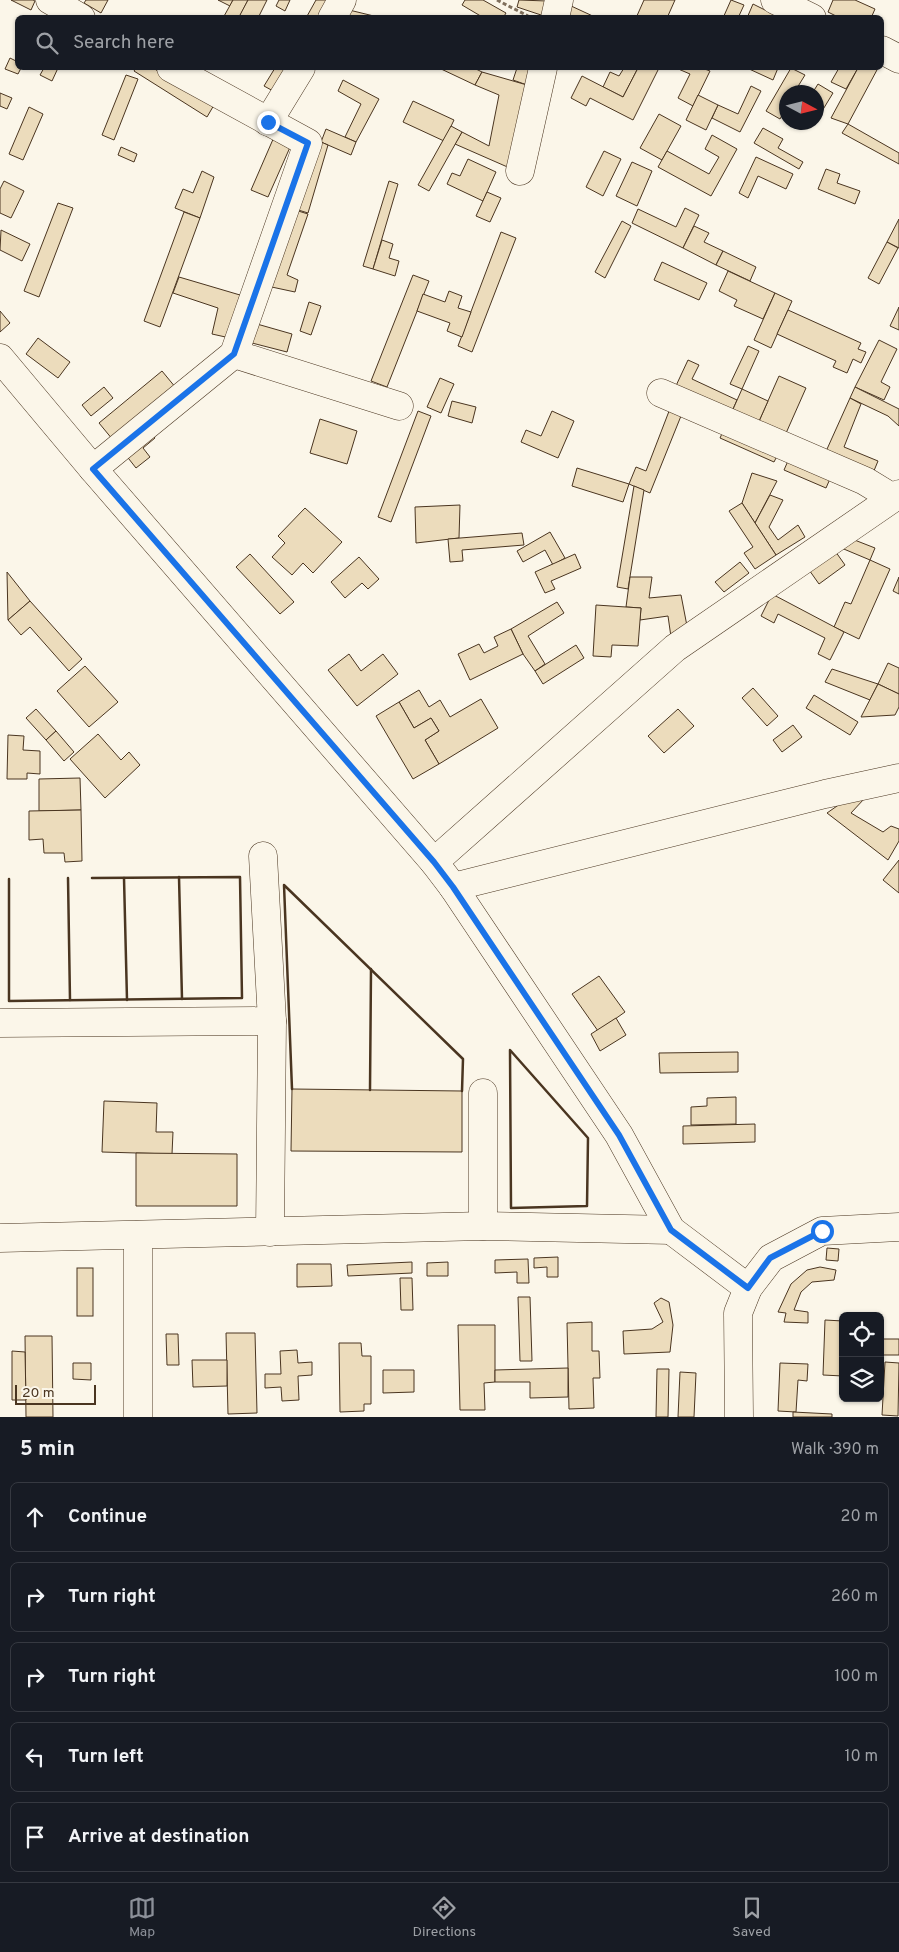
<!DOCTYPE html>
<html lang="en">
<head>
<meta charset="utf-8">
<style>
	:root { --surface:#171b24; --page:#242831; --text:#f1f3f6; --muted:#9ea1a6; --line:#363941; --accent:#8c9099 }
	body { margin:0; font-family:Overpass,sans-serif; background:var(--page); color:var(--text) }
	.controls { position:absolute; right:15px; bottom:15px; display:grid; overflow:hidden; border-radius:8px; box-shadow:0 1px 4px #0004 }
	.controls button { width:45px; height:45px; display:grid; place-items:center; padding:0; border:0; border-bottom:1px solid var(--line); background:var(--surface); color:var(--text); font:25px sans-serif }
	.compass { position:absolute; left:779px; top:85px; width:45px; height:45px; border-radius:50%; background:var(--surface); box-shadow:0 1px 4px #0004; rotate:97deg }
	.scale { position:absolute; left:15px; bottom:12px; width:81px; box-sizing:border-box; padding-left:5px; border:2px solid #4a3520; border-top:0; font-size:14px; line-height:18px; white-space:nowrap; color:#4a3520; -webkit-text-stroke:4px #fbf6e9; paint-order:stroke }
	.stop { position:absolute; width:15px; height:15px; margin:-11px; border:4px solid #1a73e8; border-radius:50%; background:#fff }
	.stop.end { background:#1a73e8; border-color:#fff; box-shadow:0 1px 5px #0008 }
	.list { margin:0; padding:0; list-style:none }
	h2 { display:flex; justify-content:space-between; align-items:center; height:65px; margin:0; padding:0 20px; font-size:21px }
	h2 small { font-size:16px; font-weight:400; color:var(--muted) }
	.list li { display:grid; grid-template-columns:32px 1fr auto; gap:15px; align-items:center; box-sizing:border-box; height:70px; margin:0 10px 10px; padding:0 10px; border:1px solid var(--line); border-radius:8px }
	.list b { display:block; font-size:19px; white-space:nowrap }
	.list em { font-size:16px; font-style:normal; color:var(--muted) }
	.icon { flex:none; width:28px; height:28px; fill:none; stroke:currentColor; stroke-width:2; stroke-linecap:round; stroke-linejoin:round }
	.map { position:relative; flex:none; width:899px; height:1417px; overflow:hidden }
	.search { position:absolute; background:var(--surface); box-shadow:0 1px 4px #0004; left:15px; right:15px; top:15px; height:55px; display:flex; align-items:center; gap:12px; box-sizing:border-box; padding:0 18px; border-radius:8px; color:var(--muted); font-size:19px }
	.sheet { height:465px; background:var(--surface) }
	nav { display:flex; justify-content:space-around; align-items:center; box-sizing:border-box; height:70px; border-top:1px solid var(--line); background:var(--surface); font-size:14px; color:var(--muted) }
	nav a { display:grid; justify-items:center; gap:2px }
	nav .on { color:var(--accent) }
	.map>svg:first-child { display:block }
	.building { fill:#ecdcbc; stroke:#4a3520 }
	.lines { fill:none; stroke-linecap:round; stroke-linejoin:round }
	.minor-casing { stroke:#4a3520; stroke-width:29 }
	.path { stroke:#7f6f5c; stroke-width:3; stroke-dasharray:4 2.5; stroke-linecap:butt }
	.minor { stroke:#fbf6e9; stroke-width:28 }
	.wall { stroke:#4a3520; stroke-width:2.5 }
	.route { stroke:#1a73e8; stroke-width:6 }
</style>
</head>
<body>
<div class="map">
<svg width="899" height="1417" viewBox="0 0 899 1417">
	<rect width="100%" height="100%" fill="#fbf6e9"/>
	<g class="building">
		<path d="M 11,0 L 33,0 L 35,1 L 31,10 Z"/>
		<path d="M 86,0 L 108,0 L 101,13 L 84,3 Z"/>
		<path d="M 218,0 L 233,0 L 230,6 Z"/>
		<path d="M 233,0 L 248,0 L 239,18 L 223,18 Z"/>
		<path d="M 248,0 L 267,0 L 258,18 L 245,18 L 240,15 Z"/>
		<path d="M 279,0 L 290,0 L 285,11 L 276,6 Z"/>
		<path d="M 316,0 L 327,0 L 319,18 L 306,18 Z"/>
		<path d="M 465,0 L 483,0 L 506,13 L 503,18 L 484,18 L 462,5 Z"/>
		<path d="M 519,0 L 547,1 L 544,16 L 517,7 Z"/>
		<path d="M 644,0 L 675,0 L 667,18 L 636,18 Z"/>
		<path d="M 731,0 L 744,5 L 738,18 L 723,18 Z"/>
		<path d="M 833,0 L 855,0 L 875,9 L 871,18 L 840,18 L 828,12 Z"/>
		<path d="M 753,4 L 781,18 L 747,18 Z"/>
		<path d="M 569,5 L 597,18 L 564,18 Z"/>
		<path d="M 345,9 L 382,18 L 343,18 Z"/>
		<path d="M 10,58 L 18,62 L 18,68 L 21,68 L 18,74 L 5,69 Z"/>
		<path d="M 44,68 L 58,68 L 52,81 L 40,75 Z"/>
		<path d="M 136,68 L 153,68 L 214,105 L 207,117 L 134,71 Z"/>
		<path d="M 275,68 L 289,68 L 275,92 L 264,86 Z"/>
		<path d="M 439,68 L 474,68 L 482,72 L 475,85 Z"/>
		<path d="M 517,68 L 531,68 L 527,85 L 513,80 Z"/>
		<path d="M 624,68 L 638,68 L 623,97 L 603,87 L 610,72 L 619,76 Z"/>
		<path d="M 638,68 L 659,68 L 633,120 L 590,98 L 586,106 L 571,98 L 582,76 L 623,97 Z"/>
		<path d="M 676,68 L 702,68 L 710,71 L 693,106 L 678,98 L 690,74 Z"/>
		<path d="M 747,68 L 778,68 L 773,80 Z"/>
		<path d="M 791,68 L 805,75 L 797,88 L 804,92 L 786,92 L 786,108 L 780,119 L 766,111 Z"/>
		<path d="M 839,68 L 858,68 L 846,89 L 831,82 Z"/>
		<path d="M 858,68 L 878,68 L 848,124 L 831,118 Z"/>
		<path d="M 482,72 L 527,85 L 512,169 L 455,144 L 462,132 L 489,146 L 499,95 L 475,85 Z"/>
		<path d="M 126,75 L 138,79 L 114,140 L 102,135 Z"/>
		<path d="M 343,80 L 379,99 L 356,142 L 345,137 L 361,104 L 338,91 Z"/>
		<path d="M 818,84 L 833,93 L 816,121 L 816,92 L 813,92 Z"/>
		<path d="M 751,86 L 761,91 L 740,132 L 712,118 L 718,105 L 738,114 Z"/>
		<path d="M 0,93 L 12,98 L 7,109 L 0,106 Z"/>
		<path d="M 698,95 L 718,105 L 706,130 L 686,120 Z"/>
		<path d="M 413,101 L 454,120 L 444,141 L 403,122 Z"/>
		<path d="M 29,107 L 43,114 L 23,160 L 9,154 Z"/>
		<path d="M 659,114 L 681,126 L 662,160 L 640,148 Z"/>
		<path d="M 848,124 L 899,153 L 899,164 L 842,133 Z"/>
		<path d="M 451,126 L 462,132 L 429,191 L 418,185 Z"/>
		<path d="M 763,128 L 783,139 L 778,148 L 803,162 L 799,169 L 754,143 Z"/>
		<path d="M 326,129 L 356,142 L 351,155 L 321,142 Z"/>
		<path d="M 712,135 L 737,149 L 711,196 L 658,167 L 667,151 L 709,174 L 719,157 L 705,149 Z"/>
		<path d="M 274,137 L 291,145 L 268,197 L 251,190 Z"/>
		<path d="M 321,142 L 328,145 L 308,213 L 295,209 Z"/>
		<path d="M 121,147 L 137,154 L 134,162 L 118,155 Z"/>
		<path d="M 604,151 L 621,159 L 603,196 L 586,187 Z"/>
		<path d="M 756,157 L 793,174 L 786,189 L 758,176 L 748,198 L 739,193 Z"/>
		<path d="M 468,159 L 496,172 L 483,201 L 447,184 L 452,173 L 460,176 Z"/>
		<path d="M 632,162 L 652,171 L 637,206 L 616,196 Z"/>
		<path d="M 826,169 L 840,174 L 837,183 L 860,191 L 855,204 L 818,189 Z"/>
		<path d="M 202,171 L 214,177 L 200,218 L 175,208 L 183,189 L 193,193 Z"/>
		<path d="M 4,181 L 24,191 L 11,218 L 0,213 L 0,189 Z"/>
		<path d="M 389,181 L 398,184 L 373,269 L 363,266 Z"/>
		<path d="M 487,192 L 501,198 L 490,222 L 476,216 Z"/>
		<path d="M 58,203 L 73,208 L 39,297 L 24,291 Z"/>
		<path d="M 685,208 L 699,215 L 683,248 L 632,223 L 638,209 L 676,227 Z"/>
		<path d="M 295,210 L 308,214 L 287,275 L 298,280 L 295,292 L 267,286 Z"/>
		<path d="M 184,212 L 200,218 L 160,327 L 144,321 Z"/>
		<path d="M 899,219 L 899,248 L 887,242 Z"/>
		<path d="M 622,221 L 631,226 L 605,278 L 595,272 Z"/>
		<path d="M 694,226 L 709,233 L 704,242 L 723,251 L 716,265 L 683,248 Z"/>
		<path d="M 1,230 L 30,244 L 22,261 L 0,250 Z"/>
		<path d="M 501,232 L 516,238 L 472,352 L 458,346 Z"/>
		<path d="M 382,240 L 393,244 L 389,258 L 399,261 L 395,276 L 373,269 Z"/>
		<path d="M 887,242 L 898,248 L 879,284 L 868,278 Z"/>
		<path d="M 723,251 L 756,267 L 750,281 L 716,265 Z"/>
		<path d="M 662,262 L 707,283 L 699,300 L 654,280 Z"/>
		<path d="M 728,271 L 775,293 L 763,319 L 734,306 L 737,300 L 719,291 Z"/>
		<path d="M 413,275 L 429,281 L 387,387 L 371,381 Z"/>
		<path d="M 179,277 L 240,295 L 230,338 L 212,334 L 218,308 L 173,293 Z"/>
		<path d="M 449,291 L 462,296 L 458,308 L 471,312 L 462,337 L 447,331 L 450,323 L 417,311 L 423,294 L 445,302 Z"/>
		<path d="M 775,293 L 792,301 L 771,348 L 754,340 Z"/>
		<path d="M 309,302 L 321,306 L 311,335 L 300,331 Z"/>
		<path d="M 899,307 L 899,330 L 890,326 Z"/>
		<path d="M 788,310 L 861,343 L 858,349 L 866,352 L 861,363 L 853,359 L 847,373 L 833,367 L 836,361 L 777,334 Z"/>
		<path d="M 0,311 L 10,323 L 0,332 Z"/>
		<path d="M 257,324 L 292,334 L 287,352 L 252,343 Z"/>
		<path d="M 38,338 L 70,362 L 58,378 L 26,354 Z"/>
		<path d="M 879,340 L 897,349 L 881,382 L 890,387 L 884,400 L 855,387 Z"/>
		<path d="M 748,346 L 759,351 L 742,389 L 730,384 Z"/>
		<path d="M 688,360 L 699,365 L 692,379 L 737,400 L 730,416 L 674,390 Z"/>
		<path d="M 162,371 L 176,388 L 113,440 L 99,423 Z"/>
		<path d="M 779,376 L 806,388 L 783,440 L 756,428 Z"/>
		<path d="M 440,378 L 454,384 L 441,413 L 427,407 Z"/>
		<path d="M 104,387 L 113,398 L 91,416 L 82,405 Z"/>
		<path d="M 855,387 L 899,409 L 899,426 L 888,416 L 850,398 Z"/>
		<path d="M 742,389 L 768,401 L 756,428 L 730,416 Z"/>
		<path d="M 850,398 L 861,404 L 844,447 L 878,461 L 871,478 L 823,458 Z"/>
		<path d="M 452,401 L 476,407 L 472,423 L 448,416 Z"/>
		<path d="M 671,406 L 683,411 L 650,493 L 629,484 L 636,467 L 646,471 Z"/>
		<path d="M 418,411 L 431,416 L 391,522 L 378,517 Z"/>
		<path d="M 552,411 L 574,421 L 558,458 L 521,442 L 526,430 L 541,436 Z"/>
		<path d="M 320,419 L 357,431 L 347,464 L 310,453 Z"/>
		<path d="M 725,427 L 780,450 L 774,462 L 720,438 Z"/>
		<path d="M 151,433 L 155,438 L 143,448 L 150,457 L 136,468 L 125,454 Z"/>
		<path d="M 791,454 L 833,472 L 826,488 L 784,470 Z"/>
		<path d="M 577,468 L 629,484 L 623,502 L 572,486 Z"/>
		<path d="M 752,473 L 777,481 L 755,523 L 742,503 Z"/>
		<path d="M 634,486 L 644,490 L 628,589 L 617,587 Z"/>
		<path d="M 770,495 L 783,500 L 769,527 L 778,540 L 798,525 L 805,537 L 776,555 L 755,523 Z"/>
		<path d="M 742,503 L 776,555 L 755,569 L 744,553 L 753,547 L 729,511 Z"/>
		<path d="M 460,505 L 459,538 L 416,543 L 415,507 Z"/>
		<path d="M 305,508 L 342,542 L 313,573 L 303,563 L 292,575 L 272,557 L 285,543 L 278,536 Z"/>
		<path d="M 550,532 L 565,558 L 553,565 L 545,550 L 523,562 L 517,551 Z"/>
		<path d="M 522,533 L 524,545 L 462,550 L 463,561 L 450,562 L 448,539 Z"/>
		<path d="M 852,539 L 875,548 L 870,560 L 839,547 Z"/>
		<path d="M 833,548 L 845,565 L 819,584 L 807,567 Z"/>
		<path d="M 250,554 L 294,602 L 280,614 L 236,567 Z"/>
		<path d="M 575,554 L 581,568 L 551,581 L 555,589 L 545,593 L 535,572 Z"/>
		<path d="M 359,557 L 379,579 L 368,589 L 362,583 L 345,598 L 331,582 Z"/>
		<path d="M 870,560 L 890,569 L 859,639 L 834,627 L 845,602 L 851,604 Z"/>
		<path d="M 740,562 L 749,573 L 724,592 L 715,582 Z"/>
		<path d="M 7,572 L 30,601 L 8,620 Z"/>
		<path d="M 630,577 L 652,577 L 649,598 L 681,595 L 687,626 L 671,637 L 668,616 L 640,620 L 641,608 L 626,607 Z"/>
		<path d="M 899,577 L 899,594 L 893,591 Z"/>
		<path d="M 772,594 L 844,632 L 830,660 L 818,654 L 825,638 L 778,614 L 774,623 L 761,616 Z"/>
		<path d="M 30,601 L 82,659 L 69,671 L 30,627 L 21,635 L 8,620 Z"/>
		<path d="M 557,602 L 564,613 L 528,636 L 545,664 L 535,671 L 523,654 L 511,629 Z"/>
		<path d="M 596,605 L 641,608 L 638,646 L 612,645 L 611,657 L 593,656 Z"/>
		<path d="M 511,629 L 523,654 L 470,680 L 458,654 L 479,644 L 484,653 L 498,646 L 494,637 Z"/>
		<path d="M 576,645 L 584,658 L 543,684 L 535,671 Z"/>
		<path d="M 349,654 L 361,671 L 383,654 L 398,674 L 357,706 L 328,670 Z"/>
		<path d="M 888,663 L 899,668 L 899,694 L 878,684 Z"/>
		<path d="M 85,666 L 118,702 L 89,727 L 57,691 Z"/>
		<path d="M 832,669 L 878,684 L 870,700 L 825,682 Z"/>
		<path d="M 878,684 L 899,694 L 899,707 L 895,715 L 861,717 Z"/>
		<path d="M 753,688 L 778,716 L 767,726 L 742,698 Z"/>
		<path d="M 419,690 L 429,707 L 440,700 L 450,717 L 481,699 L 498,728 L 439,764 L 425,740 L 439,731 L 431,718 L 414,728 L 399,702 Z"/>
		<path d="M 814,695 L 858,722 L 850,735 L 806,708 Z"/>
		<path d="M 399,702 L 414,728 L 431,718 L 439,731 L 425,740 L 439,764 L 413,779 L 376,716 Z"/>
		<path d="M 36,709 L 56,731 L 46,740 L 26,718 Z"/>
		<path d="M 678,709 L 694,726 L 664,753 L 648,736 Z"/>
		<path d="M 793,725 L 802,737 L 782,752 L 773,740 Z"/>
		<path d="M 56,731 L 74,752 L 64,761 L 46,740 Z"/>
		<path d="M 98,734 L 121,760 L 129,752 L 140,765 L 105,798 L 70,759 Z"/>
		<path d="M 8,735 L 24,736 L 23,750 L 40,751 L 40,774 L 27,773 L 27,779 L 7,779 Z"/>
		<path d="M 80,778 L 81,810 L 39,811 L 39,779 Z"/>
		<path d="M 857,792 L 864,799 L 851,813 L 883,832 L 891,826 L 899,829 L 899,841 L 888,860 L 827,813 Z"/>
		<path d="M 81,810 L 82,861 L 65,862 L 64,853 L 44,853 L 43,839 L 29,840 L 29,811 Z"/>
		<path d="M 899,860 L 899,893 L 883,880 Z"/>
		<path d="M 599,976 L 625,1012 L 598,1031 L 572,994 Z"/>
		<path d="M 616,1018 L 626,1035 L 600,1051 L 591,1034 Z"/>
		<path d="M 738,1052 L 738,1072 L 660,1073 L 659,1053 Z"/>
		<path d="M 292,1089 L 462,1091 L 462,1152 L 291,1151 Z"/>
		<path d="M 736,1097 L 736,1124 L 691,1125 L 691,1107 L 707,1106 L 707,1098 Z"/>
		<path d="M 104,1101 L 157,1103 L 156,1132 L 173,1132 L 172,1154 L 102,1152 Z"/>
		<path d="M 755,1124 L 755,1142 L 683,1144 L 683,1126 Z"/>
		<path d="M 136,1153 L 237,1154 L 237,1206 L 136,1206 Z"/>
		<path d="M 827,1248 L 839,1249 L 838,1261 L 826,1260 Z"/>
		<path d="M 558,1257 L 558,1277 L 547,1277 L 547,1267 L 534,1268 L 534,1258 Z"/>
		<path d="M 528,1259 L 529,1283 L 517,1283 L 517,1272 L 495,1273 L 495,1260 Z"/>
		<path d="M 412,1262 L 412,1273 L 348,1276 L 347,1265 Z"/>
		<path d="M 448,1262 L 448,1276 L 427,1276 L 427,1263 Z"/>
		<path d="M 297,1264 L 331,1264 L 332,1286 L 297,1287 Z"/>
		<path d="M 820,1267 L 836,1270 L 834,1280 L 812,1282 L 801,1292 L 794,1310 L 808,1312 L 808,1323 L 784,1322 L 786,1313 L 778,1312 L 791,1284 L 807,1270 Z"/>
		<rect x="77" y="1268" width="16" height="48"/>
		<path d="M 400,1278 L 412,1278 L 413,1310 L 401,1310 Z"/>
		<path d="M 518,1297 L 530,1297 L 532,1361 L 520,1361 Z"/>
		<path d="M 661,1298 L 669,1302 L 673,1325 L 670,1352 L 624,1354 L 623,1331 L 652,1329 L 663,1322 L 654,1303 Z"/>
		<path d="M 825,1320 L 843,1321 L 843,1376 L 823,1375 Z"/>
		<path d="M 592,1322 L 592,1351 L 599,1351 L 600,1378 L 593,1378 L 594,1408 L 569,1409 L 567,1323 Z"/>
		<path d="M 458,1325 L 495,1325 L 495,1382 L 484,1383 L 485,1410 L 460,1410 Z"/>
		<path d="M 226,1333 L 255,1333 L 257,1413 L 228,1414 Z"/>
		<path d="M 166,1334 L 178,1334 L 179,1365 L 167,1365 Z"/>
		<path d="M 25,1336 L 52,1336 L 53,1417 L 26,1417 Z"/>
		<rect x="880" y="1339" width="19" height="16"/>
		<path d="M 339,1343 L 361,1343 L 362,1356 L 371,1356 L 371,1404 L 364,1404 L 364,1411 L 340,1412 Z"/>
		<path d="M 297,1350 L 298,1363 L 312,1362 L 312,1375 L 298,1376 L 299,1400 L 282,1401 L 281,1387 L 265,1388 L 265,1374 L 281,1374 L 280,1351 Z"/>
		<path d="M 12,1351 L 25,1352 L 26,1400 L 12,1400 Z"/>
		<path d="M 192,1360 L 227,1360 L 227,1386 L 193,1387 Z"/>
		<path d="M 885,1362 L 899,1363 L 898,1416 L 882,1415 Z"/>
		<path d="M 73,1363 L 91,1363 L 91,1380 L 73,1379 Z"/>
		<path d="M 780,1363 L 808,1364 L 807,1381 L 798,1380 L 796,1412 L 778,1411 Z"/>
		<path d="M 568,1368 L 568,1397 L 530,1398 L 530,1382 L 495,1382 L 495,1370 Z"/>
		<path d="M 657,1369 L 669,1369 L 668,1417 L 656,1417 Z"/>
		<path d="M 383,1370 L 414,1370 L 414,1392 L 383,1393 Z"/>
		<path d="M 680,1372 L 696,1373 L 694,1417 L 678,1417 Z"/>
		<path d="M 793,1412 L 832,1414 L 832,1417 L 793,1417 Z"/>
	</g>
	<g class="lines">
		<defs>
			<g id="minor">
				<path d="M 50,0 L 81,18"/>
				<path d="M 775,0 L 812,18"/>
				<path d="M 332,18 L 342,0"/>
				<path d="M 555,18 L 559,0"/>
				<path d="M 882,50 L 899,59"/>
				<path d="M 268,122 L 301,68"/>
				<path d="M 520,171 L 543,68"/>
				<path d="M 234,354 L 399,406"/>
				<path d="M 0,358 L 93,469 L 434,862 L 453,887 L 619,1135 L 671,1230 L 748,1288"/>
				<path d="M 661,393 L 865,481 L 893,498"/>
				<path d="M 93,469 L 234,354 L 308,143 L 171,68"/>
				<path d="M 263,856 L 272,1021 L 270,1232"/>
				<path d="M 434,862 L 675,648 L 899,494"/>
				<path d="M 453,887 L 825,794 L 899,778"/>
				<path d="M 0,1023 L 272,1021"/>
				<path d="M 483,1226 L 483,1093"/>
				<path d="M 138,1235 L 138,1417"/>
				<path d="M 0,1238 L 483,1226 L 671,1230"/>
				<path d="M 739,1417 L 738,1313 L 748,1288 L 771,1258 L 822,1231 L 899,1227"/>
			</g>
		</defs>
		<use href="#minor" class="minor-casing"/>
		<path class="path" d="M 497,0 L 528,16"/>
		<use href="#minor" class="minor"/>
		<g class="wall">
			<path d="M 179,877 L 182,999"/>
			<path d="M 68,878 L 70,1000"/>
			<path d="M 124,878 L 127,1000"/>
			<path d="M 9,879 L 9,1001 L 242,998 L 240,877 L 92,878"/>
			<path d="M 510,1050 L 588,1138 L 587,1206 L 511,1208 Z"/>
			<path d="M 292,1089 L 284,885 L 463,1059 L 462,1091"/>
			<path d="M 370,1090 L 371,969"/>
		</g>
	</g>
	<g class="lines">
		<path class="route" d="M 268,122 L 308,143 L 234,354 L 93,469 L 434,862 L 453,887 L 619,1135 L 671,1230 L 748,1288 L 770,1258 L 822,1231"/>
	</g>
</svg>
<div class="controls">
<button><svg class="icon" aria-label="locate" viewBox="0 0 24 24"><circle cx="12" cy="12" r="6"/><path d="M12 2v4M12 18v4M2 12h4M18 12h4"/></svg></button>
<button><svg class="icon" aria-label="layers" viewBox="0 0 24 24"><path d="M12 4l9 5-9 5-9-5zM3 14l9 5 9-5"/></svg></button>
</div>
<svg class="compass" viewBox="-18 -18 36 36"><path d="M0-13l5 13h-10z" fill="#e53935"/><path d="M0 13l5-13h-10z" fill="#9ea1a6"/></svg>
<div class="scale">20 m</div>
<div class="stop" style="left:822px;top:1231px"></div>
<div class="stop end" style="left:268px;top:122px"></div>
<div class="search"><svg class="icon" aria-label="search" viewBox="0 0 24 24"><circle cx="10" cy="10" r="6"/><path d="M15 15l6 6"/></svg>Search here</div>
</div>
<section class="sheet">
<h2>5 min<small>Walk · 390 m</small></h2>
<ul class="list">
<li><svg class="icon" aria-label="ahead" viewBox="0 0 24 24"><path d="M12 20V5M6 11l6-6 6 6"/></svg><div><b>Continue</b></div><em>20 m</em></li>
<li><svg class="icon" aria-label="right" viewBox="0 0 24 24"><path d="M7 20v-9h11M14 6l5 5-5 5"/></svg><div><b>Turn right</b></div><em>260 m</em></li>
<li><svg class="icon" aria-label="right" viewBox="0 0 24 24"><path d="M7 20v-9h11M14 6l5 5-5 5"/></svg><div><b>Turn right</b></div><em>100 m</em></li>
<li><svg class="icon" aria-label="left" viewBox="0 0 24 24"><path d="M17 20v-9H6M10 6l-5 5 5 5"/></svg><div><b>Turn left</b></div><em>10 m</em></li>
<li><svg class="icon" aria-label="arrive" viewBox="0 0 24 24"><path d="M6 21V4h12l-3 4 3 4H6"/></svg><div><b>Arrive at destination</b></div></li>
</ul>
</section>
<nav>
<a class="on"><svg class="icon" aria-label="map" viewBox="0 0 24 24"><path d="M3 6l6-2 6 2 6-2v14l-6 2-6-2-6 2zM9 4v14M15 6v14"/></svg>Map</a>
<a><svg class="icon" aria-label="directions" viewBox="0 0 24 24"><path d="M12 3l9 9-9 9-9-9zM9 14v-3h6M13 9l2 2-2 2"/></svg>Directions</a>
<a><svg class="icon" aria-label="saved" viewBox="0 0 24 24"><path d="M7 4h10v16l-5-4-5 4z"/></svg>Saved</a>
</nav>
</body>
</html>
